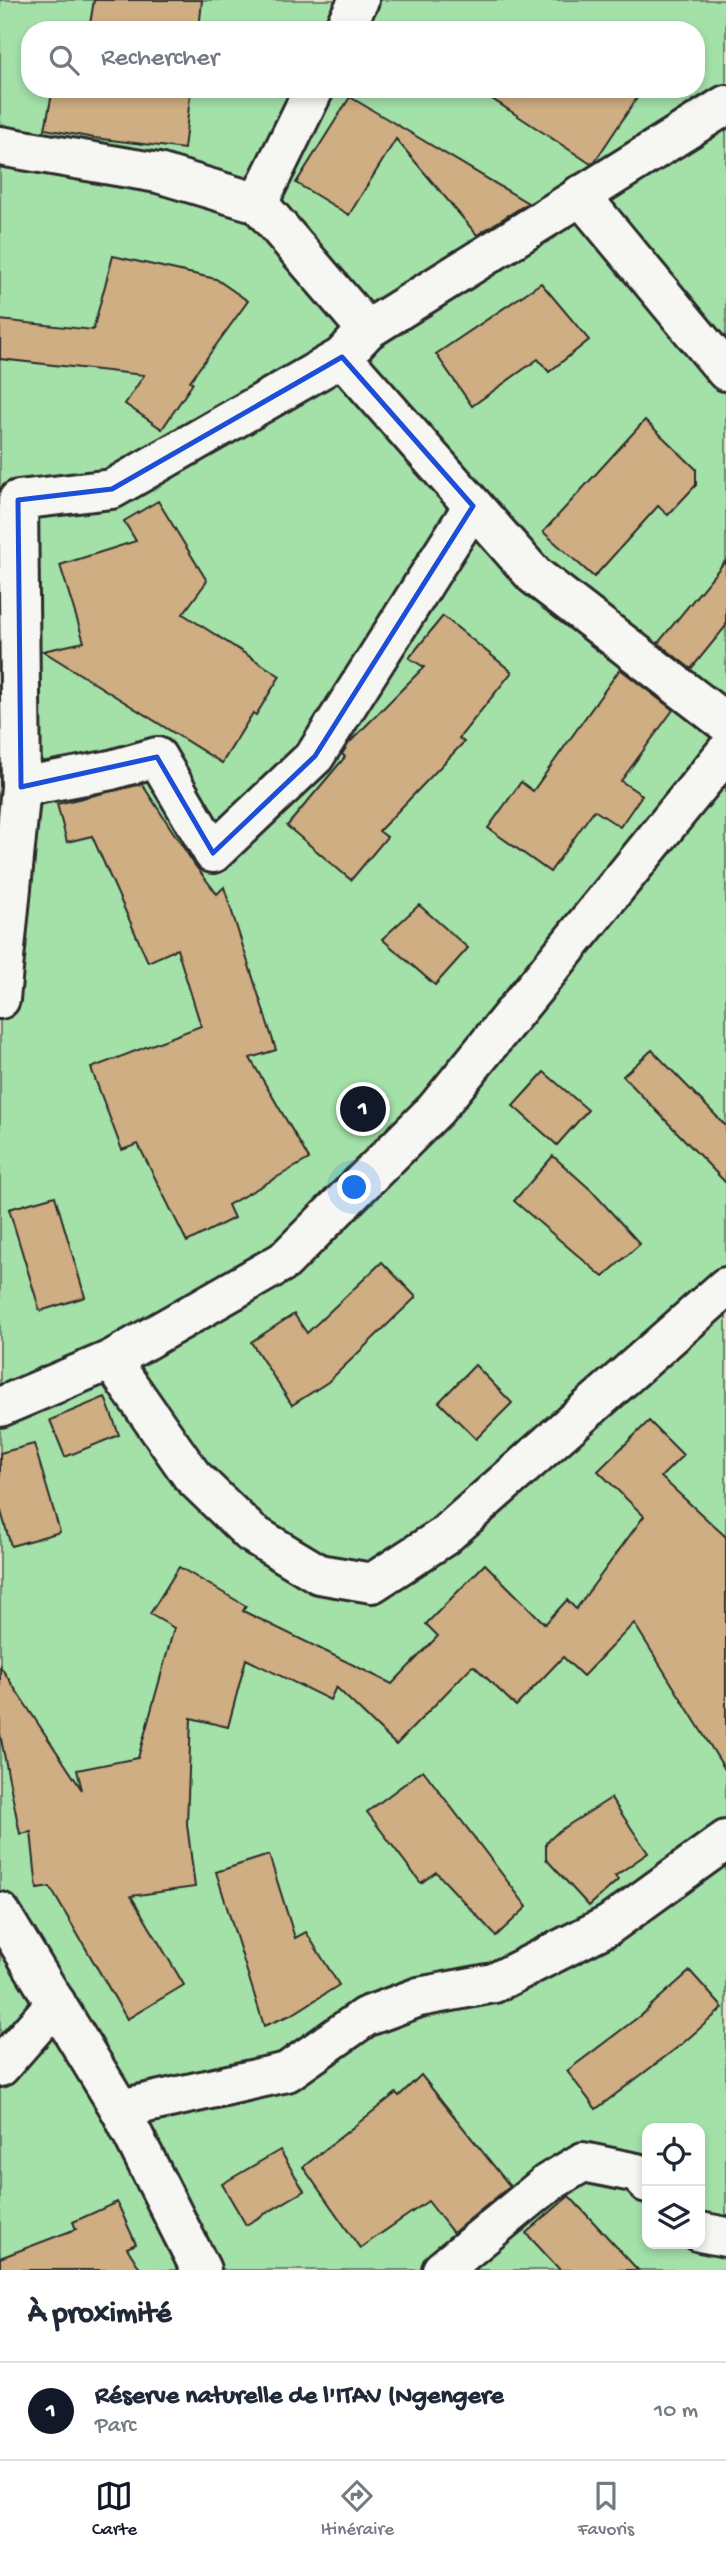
<!DOCTYPE html>
<html lang="fr">
<head>
<meta charset="utf-8">
<style>
	:root { --surface:#fff; --page:#f6f6f7; --text:#1f2937; --muted:#747a83; --line:#e0e1e3; --accent:#111827 }
	body { margin:0; font-family:"Gochi Hand",sans-serif; background:var(--page); color:var(--text) }
	.controls { position:absolute; right:21px; bottom:21px; display:grid; overflow:hidden; border-radius:14px; box-shadow:0 4px 10px #0003 }
	.controls button { width:63px; height:63px; display:grid; place-items:center; padding:0; border:0; border-bottom:2px solid var(--line); background:var(--surface); color:var(--text); font:35px sans-serif }
	.you { position:absolute; left:355px; top:1188px; width:24px; height:24px; margin:-18px; border:5px solid #fff; border-radius:50%; background:#1a73e8; box-shadow:0 0 0 10px #1a73e833 }
	.badge { display:grid; place-items:center; width:46px; height:46px; border-radius:50%; background:var(--accent); color:#fff; font-size:23px; font-weight:700 }
	.pin { position:absolute; translate:-50% -50%; border:4px solid #fff; box-shadow:0 2px 7px #0006 }
	.list { margin:0; padding:0; list-style:none }
	h2 { display:flex; justify-content:space-between; align-items:center; height:91px; margin:0; padding:0 28px; font-size:30px }
	h2 small { font-size:23px; font-weight:400; color:var(--muted) }
	.list li { display:grid; grid-template-columns:46px 1fr auto; gap:21px; align-items:center; box-sizing:border-box; height:98px; padding:0 28px; border-top:2px solid var(--line) }
	.list b { display:block; font-size:26px; white-space:nowrap }
	.list p { margin:0; font-size:23px; white-space:nowrap; color:var(--muted) }
	.list em { font-size:23px; font-style:normal; color:var(--muted) }
	.icon { flex:none; width:38px; height:38px; fill:none; stroke:currentColor; stroke-width:2; stroke-linecap:round; stroke-linejoin:round }
	.map { position:relative; flex:none; width:726px; height:2270px; overflow:hidden }
	.search { position:absolute; background:var(--surface); box-shadow:0 4px 10px #0003; left:21px; right:21px; top:21px; height:77px; display:flex; align-items:center; gap:18px; box-sizing:border-box; padding:0 24px; border-radius:28px; color:var(--muted); font-size:26px }
	.sheet { height:189px; background:var(--surface) }
	nav { display:flex; justify-content:space-around; align-items:center; box-sizing:border-box; height:98px; border-top:2px solid var(--line); background:var(--surface); font-size:19px; color:var(--muted) }
	nav a { display:grid; justify-items:center; gap:4px }
	nav .on { color:var(--accent) }
	.map>svg:first-child { display:block }
	.green { fill:#a4e1a9; stroke:#68866a; stroke-width:2; fill-rule:evenodd }
	.building { fill:#ceae82; stroke:#2b2b2b; stroke-width:2 }
	.lines { fill:none; stroke-linecap:round; stroke-linejoin:round }
	.street-casing { stroke:#2b2b2b; stroke-width:44 }
	.secondary-casing { stroke:#2b2b2b; stroke-width:44 }
	.street { stroke:#f6f6f2; stroke-width:38 }
	.secondary { stroke:#f6f6f2; stroke-width:38 }
	.marked { fill:none; stroke:#1d4ed8; stroke-width:5; stroke-linejoin:round }
</style>
</head>
<body>
<div class="map">
<svg width="726" height="2270" viewBox="0 0 726 2270">
	<rect width="100%" height="100%" fill="#eae0d0"/>
	<filter id="ink" filterUnits="userSpaceOnUse"><feTurbulence type="fractalNoise" baseFrequency=".0143" numOctaves="2"/><feDisplacementMap in="SourceGraphic" scale="14" xChannelSelector="R" yChannelSelector="G"/><feConvolveMatrix kernelMatrix="1 2 1 2 8 2 1 2 1" color-interpolation-filters="sRGB"/></filter>
	<g filter="url(#ink)">
		<path class="green" d="M 0,0 L 726,0 L 726,2270 L 0,2270 ZM 30,30 L 696,30 L 696,89 L 30,89 ZM 647,2128 L 700,2128 L 700,2244 L 647,2244 Z"/>
		<g class="building">
			<path d="M 94,0 L 202,0 L 199,30 L 89,30 Z"/>
			<path d="M 53,89 L 191,89 L 184,149 L 94,138 L 45,129 Z"/>
			<path d="M 477,89 L 643,89 L 595,161 L 591,164 Z"/>
			<path d="M 350,97 L 389,120 L 528,203 L 477,235 L 396,139 L 349,215 L 296,183 Z"/>
			<path d="M 113,256 L 216,279 L 248,301 L 190,381 L 193,383 L 162,429 L 125,404 L 144,375 L 0,359 L 0,320 L 93,330 Z"/>
			<path d="M 541,283 L 589,340 L 549,372 L 538,359 L 472,406 L 436,354 Z"/>
			<path d="M 645,420 L 696,469 L 696,485 L 668,515 L 658,506 L 594,577 L 543,532 Z"/>
			<path d="M 158,501 L 207,581 L 183,614 L 280,676 L 256,715 L 253,713 L 222,763 L 43,651 L 84,642 L 60,565 L 136,541 L 124,521 Z"/>
			<path d="M 726,560 L 726,626 L 691,669 L 658,643 Z"/>
			<path d="M 443,616 L 512,672 L 459,738 L 464,742 L 379,831 L 387,837 L 351,880 L 287,826 L 345,757 L 342,754 L 349,743 L 424,667 L 409,658 Z"/>
			<path d="M 620,669 L 673,710 L 621,781 L 642,795 L 620,827 L 594,810 L 550,872 L 488,828 L 521,782 L 533,791 Z"/>
			<path d="M 142,784 L 194,864 L 217,894 L 224,887 L 276,1050 L 250,1058 L 309,1159 L 228,1205 L 234,1218 L 187,1242 L 138,1144 L 122,1150 L 91,1068 L 201,1026 L 177,949 L 148,962 L 92,836 L 67,842 L 57,804 Z"/>
			<path d="M 419,905 L 468,948 L 435,985 L 382,939 Z"/>
			<path d="M 652,1050 L 726,1126 L 726,1183 L 623,1076 Z"/>
			<path d="M 544,1072 L 588,1110 L 557,1145 L 513,1106 Z"/>
			<path d="M 553,1156 L 591,1190 L 640,1244 L 603,1277 L 514,1201 Z"/>
			<path d="M 55,1196 L 85,1297 L 40,1311 L 9,1209 Z"/>
			<path d="M 382,1262 L 416,1297 L 328,1382 L 292,1405 L 251,1342 L 294,1314 L 307,1333 Z"/>
			<path d="M 475,1365 L 512,1403 L 476,1439 L 439,1402 Z"/>
			<path d="M 105,1397 L 119,1435 L 65,1457 L 50,1420 Z"/>
			<path d="M 649,1421 L 683,1455 L 661,1477 L 726,1537 L 726,1771 L 634,1623 L 583,1676 L 563,1657 L 516,1706 L 474,1666 L 471,1667 L 396,1745 L 336,1687 L 330,1700 L 246,1659 L 228,1727 L 191,1718 L 187,1824 L 195,1887 L 131,1896 L 184,1985 L 127,2019 L 50,1887 L 37,1889 L 31,1832 L 20,1834 L 0,1734 L 0,1666 L 82,1790 L 77,1770 L 138,1758 L 174,1628 L 150,1614 L 179,1567 L 246,1606 L 243,1611 L 392,1684 L 438,1636 L 426,1624 L 485,1564 L 545,1624 L 567,1600 L 576,1609 L 644,1516 L 598,1471 Z"/>
			<path d="M 34,1444 L 60,1532 L 11,1546 L 0,1508 L 0,1453 Z"/>
			<path d="M 423,1770 L 527,1907 L 496,1936 L 436,1872 L 421,1883 L 367,1812 Z"/>
			<path d="M 611,1798 L 648,1853 L 615,1876 L 618,1880 L 589,1906 L 546,1859 L 546,1843 L 559,1831 Z"/>
			<path d="M 269,1855 L 295,1938 L 306,1932 L 339,1985 L 293,2014 L 264,2026 L 216,1872 Z"/>
			<path d="M 690,1971 L 723,2008 L 682,2044 L 596,2109 L 567,2071 L 649,2009 L 648,2008 Z"/>
			<path d="M 421,2075 L 510,2186 L 453,2233 L 428,2201 L 360,2248 L 303,2167 L 396,2093 L 399,2096 Z"/>
			<path d="M 280,2150 L 304,2191 L 246,2225 L 222,2184 Z"/>
			<path d="M 569,2196 L 585,2213 L 638,2270 L 560,2270 L 526,2233 Z"/>
			<path d="M 117,2202 L 136,2244 L 127,2248 L 141,2270 L 0,2270 L 0,2258 L 76,2229 L 73,2222 Z"/>
		</g>
		<g class="lines">
			<defs>
				<g id="street">
					<path d="M 343,30 L 359,0"/>
					<path d="M 0,146 L 158,173 L 258,203 L 367,330"/>
					<path d="M 580,195 L 726,371"/>
					<path d="M 258,203 L 314,89"/>
					<path d="M 342,357 L 534,575 L 726,723"/>
					<path d="M 21,787 L 111,770 L 157,757 L 213,853 L 315,756 L 473,506"/>
					<path d="M 0,999 L 21,787 L 18,500 L 112,489 L 342,357 L 367,330 L 726,105"/>
					<path d="M 111,1360 L 192,1476 L 251,1533 L 319,1574 L 372,1583 L 443,1537 L 726,1287"/>
					<path d="M 0,1407 L 111,1360 L 284,1261 L 436,1109 L 726,752"/>
					<path d="M 0,2067 L 56,2003"/>
					<path d="M 120,2109 L 287,2072 L 365,2017 L 419,1997 L 494,1983 L 609,1925 L 726,1840"/>
					<path d="M 700,2232 L 726,2237"/>
					<path d="M 442,2270 L 548,2183 L 583,2162 L 637,2173 L 647,2183"/>
				</g>
				<path id="secondary" d="M 0,1912 L 120,2109 L 201,2270"/>
			</defs>
			<use href="#street" class="street-casing"/>
			<use href="#secondary" class="secondary-casing"/>
			<use href="#street" class="street"/>
			<use href="#secondary" class="secondary"/>
		</g>
	</g>
	<path class="marked" d="M 342,357 L 473,506 L 315,756 L 213,853 L 157,757 L 21,787 L 18,500 L 112,489 Z"/>
</svg>
<div class="controls">
<button><svg class="icon" aria-label="locate" viewBox="0 0 24 24"><circle cx="12" cy="12" r="6"/><path d="M12 2v4M12 18v4M2 12h4M18 12h4"/></svg></button>
<button><svg class="icon" aria-label="layers" viewBox="0 0 24 24"><path d="M12 4l9 5-9 5-9-5zM3 14l9 5 9-5"/></svg></button>
</div>
<div class="you"></div>
<div class="pin badge" style="left:363px;top:1109px">1</div>
<div class="search"><svg class="icon" aria-label="search" viewBox="0 0 24 24"><circle cx="10" cy="10" r="6"/><path d="M15 15l6 6"/></svg>Rechercher</div>
</div>
<section class="sheet">
<h2>À proximité<small></small></h2>
<ul class="list">
<li><span class="badge">1</span><div><b>Réserve naturelle de l'ITAV (Ngengere</b><p>Parc</p></div><em>10 m</em></li>
</ul>
</section>
<nav>
<a class="on"><svg class="icon" aria-label="map" viewBox="0 0 24 24"><path d="M3 6l6-2 6 2 6-2v14l-6 2-6-2-6 2zM9 4v14M15 6v14"/></svg>Carte</a>
<a><svg class="icon" aria-label="directions" viewBox="0 0 24 24"><path d="M12 3l9 9-9 9-9-9zM9 14v-3h6M13 9l2 2-2 2"/></svg>Itinéraire</a>
<a><svg class="icon" aria-label="saved" viewBox="0 0 24 24"><path d="M7 4h10v16l-5-4-5 4z"/></svg>Favoris</a>
</nav>
</body>
</html>
